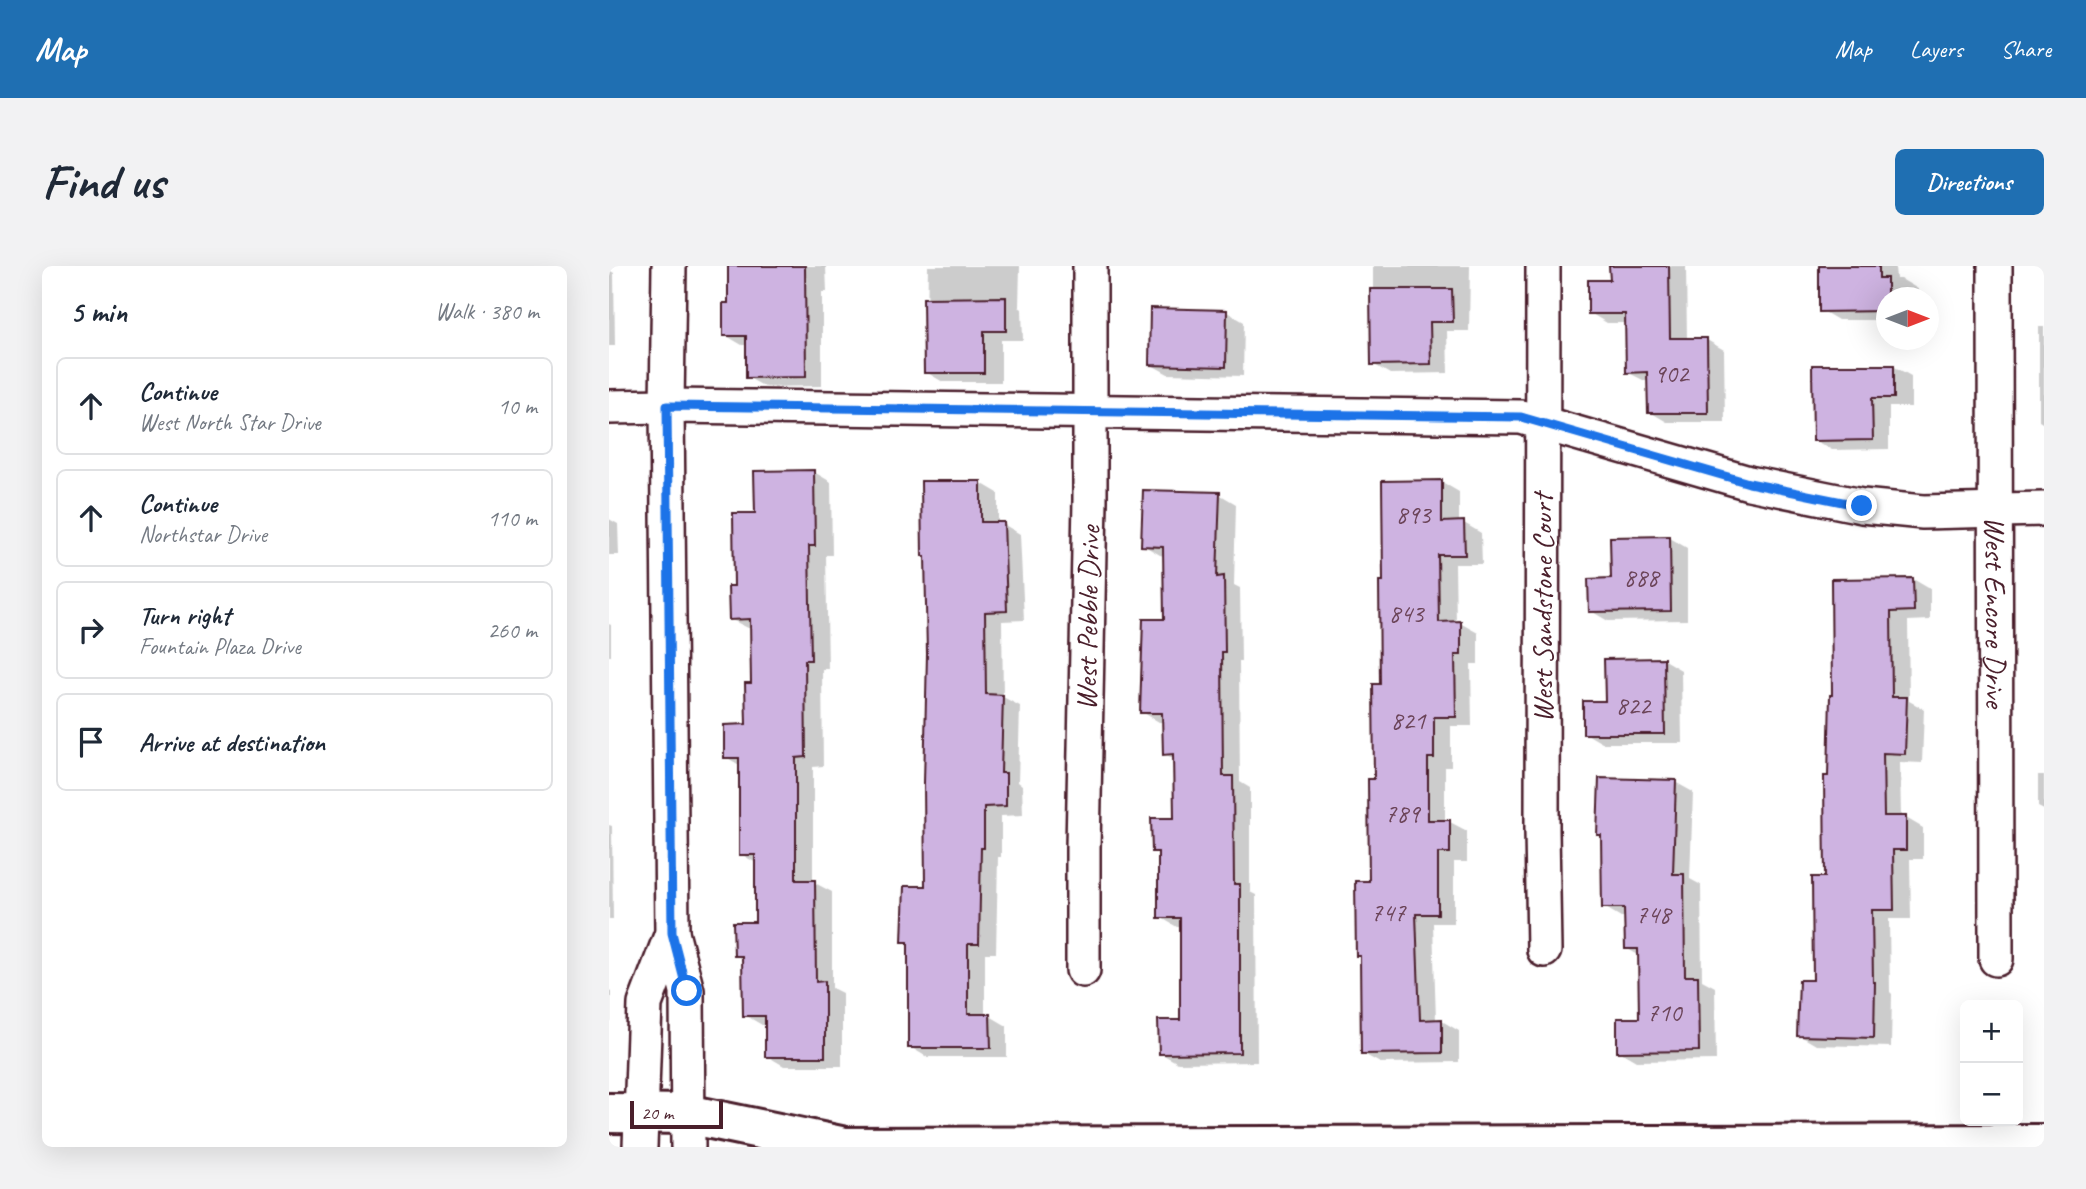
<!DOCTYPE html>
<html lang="en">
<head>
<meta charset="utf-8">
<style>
	:root { --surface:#fff; --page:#f2f2f3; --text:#1f2937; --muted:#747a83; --line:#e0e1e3; --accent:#1f6fb2 }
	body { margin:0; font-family:Caveat,sans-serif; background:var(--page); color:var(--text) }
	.controls { position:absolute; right:21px; bottom:21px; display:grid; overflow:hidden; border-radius:10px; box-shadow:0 7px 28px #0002 }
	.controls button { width:63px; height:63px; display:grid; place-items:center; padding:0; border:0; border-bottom:2px solid var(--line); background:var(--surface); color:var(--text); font:35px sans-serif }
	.compass { position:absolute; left:1267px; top:21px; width:63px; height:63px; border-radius:50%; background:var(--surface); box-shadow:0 7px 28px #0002; rotate:90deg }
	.scale { position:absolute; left:21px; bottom:18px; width:93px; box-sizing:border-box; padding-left:7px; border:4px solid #4a1f2b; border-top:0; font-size:19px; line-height:24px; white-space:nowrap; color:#4a1f2b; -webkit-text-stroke:5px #fff; paint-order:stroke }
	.stop { position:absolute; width:21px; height:21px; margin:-16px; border:5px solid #1a73e8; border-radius:50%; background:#fff }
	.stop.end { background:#1a73e8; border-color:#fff; box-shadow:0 2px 7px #0008 }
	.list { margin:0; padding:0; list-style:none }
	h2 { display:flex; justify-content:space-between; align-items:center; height:91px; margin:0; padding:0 28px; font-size:30px }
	h2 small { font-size:23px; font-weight:400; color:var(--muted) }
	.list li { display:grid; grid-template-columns:46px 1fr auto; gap:21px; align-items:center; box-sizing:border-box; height:98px; margin:0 14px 14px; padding:0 14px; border:2px solid var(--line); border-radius:10px }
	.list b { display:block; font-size:26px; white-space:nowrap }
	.list p { margin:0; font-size:23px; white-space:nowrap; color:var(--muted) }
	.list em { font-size:23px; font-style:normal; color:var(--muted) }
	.icon { flex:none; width:38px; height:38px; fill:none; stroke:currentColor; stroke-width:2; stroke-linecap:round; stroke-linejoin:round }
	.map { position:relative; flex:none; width:1435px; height:881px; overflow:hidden; border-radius:10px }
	header { display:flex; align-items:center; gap:42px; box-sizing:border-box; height:98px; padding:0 35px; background:var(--accent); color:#fff }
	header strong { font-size:33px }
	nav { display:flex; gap:38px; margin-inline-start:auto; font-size:24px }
	.intro { display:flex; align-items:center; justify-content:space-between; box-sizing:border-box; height:168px; padding:0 42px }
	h1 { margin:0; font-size:49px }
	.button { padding:18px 32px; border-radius:10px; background:var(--accent); color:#fff; font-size:24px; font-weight:700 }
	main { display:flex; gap:42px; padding:0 42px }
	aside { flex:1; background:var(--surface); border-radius:10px; box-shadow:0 7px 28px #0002 }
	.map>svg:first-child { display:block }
	.shadow { fill:#0003 }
	.building { fill:#ceb3e1; stroke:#4a1f2b; stroke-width:2 }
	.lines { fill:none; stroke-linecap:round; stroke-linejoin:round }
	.minor-casing { stroke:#4a1f2b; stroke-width:38 }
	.secondary-casing { stroke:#4a1f2b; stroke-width:44 }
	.minor { stroke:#fff; stroke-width:33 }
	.secondary { stroke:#fff; stroke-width:38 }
	.route { stroke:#1a73e8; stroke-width:9 }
	.labels { text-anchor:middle; stroke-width:5; stroke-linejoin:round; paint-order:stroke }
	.number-label { font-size:26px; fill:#6b4458 }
	.street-label { font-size:30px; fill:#4a1f2b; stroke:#fff }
</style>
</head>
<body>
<header>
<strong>Map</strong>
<nav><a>Map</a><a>Layers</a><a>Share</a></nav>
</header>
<div class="intro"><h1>Find us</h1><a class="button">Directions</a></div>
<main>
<aside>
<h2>5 min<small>Walk · 380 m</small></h2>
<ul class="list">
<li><svg class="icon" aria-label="ahead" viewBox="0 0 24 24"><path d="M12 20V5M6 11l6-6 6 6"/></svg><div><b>Continue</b><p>West North Star Drive</p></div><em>10 m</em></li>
<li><svg class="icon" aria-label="ahead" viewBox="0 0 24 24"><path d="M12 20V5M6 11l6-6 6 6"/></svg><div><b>Continue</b><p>Northstar Drive</p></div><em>110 m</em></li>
<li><svg class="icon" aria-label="right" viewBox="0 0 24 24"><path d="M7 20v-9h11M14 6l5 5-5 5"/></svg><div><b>Turn right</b><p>Fountain Plaza Drive</p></div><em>260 m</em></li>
<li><svg class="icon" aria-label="arrive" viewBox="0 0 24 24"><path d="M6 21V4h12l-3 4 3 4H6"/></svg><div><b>Arrive at destination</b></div></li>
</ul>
</aside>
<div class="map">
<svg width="1435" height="881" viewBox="0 0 1435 881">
	<rect width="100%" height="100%" fill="#fff"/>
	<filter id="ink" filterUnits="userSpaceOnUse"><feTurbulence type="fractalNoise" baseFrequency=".0143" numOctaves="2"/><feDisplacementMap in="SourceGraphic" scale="14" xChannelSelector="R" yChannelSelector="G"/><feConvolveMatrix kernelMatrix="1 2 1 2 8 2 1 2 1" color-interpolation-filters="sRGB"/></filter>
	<g filter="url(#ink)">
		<g class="shadow">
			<path d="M 121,0 L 217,0 L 218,26 L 213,26 L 213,120 L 156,121 L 138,111 L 138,79 L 133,79 L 116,69 L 121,38 Z"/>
			<path d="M 319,0 L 411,0 L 410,41 L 413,43 L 414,74 L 392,74 L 392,116 L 334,116 L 317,106 Z"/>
			<path d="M 764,0 L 861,0 L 860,65 L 838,65 L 839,107 L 781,108 L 764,98 Z"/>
			<path d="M 1002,0 L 1077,0 L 1078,74 L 1098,74 L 1115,84 L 1116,156 L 1058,156 L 1041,146 L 1040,115 L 1036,115 L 1018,106 L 1018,57 L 998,57 L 981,47 L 1002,16 Z"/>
			<path d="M 1212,0 L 1286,0 L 1287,13 L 1292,13 L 1309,23 L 1309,32 L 1278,32 L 1278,54 L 1229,54 L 1212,44 Z"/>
			<path d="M 0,4 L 5,7 L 6,80 L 0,80 Z"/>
			<path d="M 618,46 L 635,56 L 634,110 L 559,108 L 541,98 Z"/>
			<path d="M 1430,61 L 1435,61 L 1435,158 L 1430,155 Z"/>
			<path d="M 1284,100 L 1302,110 L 1302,141 L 1280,141 L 1280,183 L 1223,184 L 1205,174 Z"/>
			<path d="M 205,206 L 222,216 L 223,289 L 217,289 L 219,403 L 213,403 L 214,500 L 204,501 L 204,616 L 223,626 L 223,722 L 233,727 L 233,800 L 175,800 L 158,790 L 158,759 L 153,759 L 136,749 L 135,694 L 126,689 L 148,658 L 147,597 L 132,588 L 132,500 L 117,491 L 138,460 L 144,419 L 143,362 L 139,362 L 121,353 L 127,321 L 148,248 Z"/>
			<path d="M 833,216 L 850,226 L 850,257 L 855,257 L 872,267 L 873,298 L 846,298 L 847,357 L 851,357 L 869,367 L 869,398 L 862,398 L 863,460 L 842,460 L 842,501 L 836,501 L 836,556 L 841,556 L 858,565 L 858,596 L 845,596 L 845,657 L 824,657 L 827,755 L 833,755 L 850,765 L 850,796 L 771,797 L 753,787 L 753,691 L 749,689 L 761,617 L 773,420 L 776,316 Z"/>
			<path d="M 372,217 L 389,227 L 389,258 L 394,258 L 411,268 L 415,354 L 393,355 L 394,431 L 411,440 L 409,516 L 413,519 L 414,549 L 392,550 L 392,591 L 389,591 L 387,687 L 376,687 L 376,750 L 381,750 L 398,760 L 398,791 L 318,791 L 301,781 L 300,678 L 295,675 L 318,622 L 320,388 L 318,291 L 315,289 Z"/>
			<path d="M 610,228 L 627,238 L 625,319 L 631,322 L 632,395 L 630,395 L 631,516 L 641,522 L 641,626 L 647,629 L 648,796 L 569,797 L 551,787 L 572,756 L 573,661 L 568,661 L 551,651 L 551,588 L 545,585 L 566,554 L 566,493 L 555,488 L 555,456 L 550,456 L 533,446 L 557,354 L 556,290 L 551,289 L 534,279 Z"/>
			<path d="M 0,253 L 9,258 L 10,289 L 0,289 Z"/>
			<path d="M 1061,272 L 1078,282 L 1078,354 L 999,355 L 982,345 L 1003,314 Z"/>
			<path d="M 1304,313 L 1321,323 L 1321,354 L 1299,355 L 1300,435 L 1315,443 L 1313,497 L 1291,496 L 1292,552 L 1297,552 L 1314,562 L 1314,593 L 1301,593 L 1302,653 L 1280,653 L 1281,726 L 1283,728 L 1282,781 L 1207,779 L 1190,769 L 1206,716 L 1218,613 L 1222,431 Z"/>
			<path d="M 0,358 L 2,359 L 2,390 L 0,390 Z"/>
			<path d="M 1055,394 L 1072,404 L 1073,477 L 993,477 L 976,467 L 998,436 Z"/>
			<path d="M 1429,509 L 1435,509 L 1435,544 L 1429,541 Z"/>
			<path d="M 1066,516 L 1084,526 L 1081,613 L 1092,619 L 1093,714 L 1106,721 L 1107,794 L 1027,795 L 1010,785 L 1031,754 L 1031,690 L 1017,682 L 1017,651 L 1012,651 L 995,641 Z"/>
			<path d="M 0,559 L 3,560 L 4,653 L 0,653 Z"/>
			<path d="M 0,724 L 2,725 L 2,756 L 0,756 Z"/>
		</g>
		<g class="building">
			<path d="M 119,0 L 196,0 L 197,111 L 137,112 L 137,70 L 114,70 L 114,37 L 119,37 Z"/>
			<path d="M 1000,0 L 1060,0 L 1061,72 L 1098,72 L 1099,147 L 1039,147 L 1038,106 L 1017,107 L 1016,48 L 979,48 L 979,14 L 1001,14 Z"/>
			<path d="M 1210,0 L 1270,0 L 1270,12 L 1278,12 L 1278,45 L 1210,46 Z"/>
			<path d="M 761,23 L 843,23 L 844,56 L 821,56 L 822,98 L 762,99 Z"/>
			<path d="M 397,31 L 397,65 L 375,65 L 375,107 L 315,107 L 314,32 Z"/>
			<path d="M 541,42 L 618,44 L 617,101 L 540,99 Z"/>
			<path d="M 1203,99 L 1285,99 L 1285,132 L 1263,132 L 1264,174 L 1204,175 Z"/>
			<path d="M 205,204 L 206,280 L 200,280 L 202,394 L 196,394 L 197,491 L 187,492 L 187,614 L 206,614 L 207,716 L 216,715 L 216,791 L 156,791 L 156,750 L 134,750 L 133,690 L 125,690 L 124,656 L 146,656 L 146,589 L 130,589 L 130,492 L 115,492 L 115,459 L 137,458 L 136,417 L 142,417 L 141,353 L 120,354 L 119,320 L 125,320 L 124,247 L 146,247 L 145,205 Z"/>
			<path d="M 833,214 L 833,256 L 855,255 L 856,289 L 829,289 L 830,356 L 852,355 L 852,389 L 846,389 L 847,451 L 825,451 L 825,492 L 819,492 L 819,554 L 841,554 L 841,587 L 829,587 L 829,648 L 807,648 L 811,754 L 833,753 L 833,787 L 752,788 L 751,690 L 747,690 L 746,615 L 760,615 L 759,513 L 765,513 L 764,418 L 771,418 L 770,315 L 774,315 L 773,215 Z"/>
			<path d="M 312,215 L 372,215 L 372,256 L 395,256 L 398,345 L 376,346 L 377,428 L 394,429 L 392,507 L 397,507 L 397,540 L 375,541 L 375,582 L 372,582 L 370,678 L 359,678 L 359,748 L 381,748 L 382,782 L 299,782 L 299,676 L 293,676 L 295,620 L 316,620 L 315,517 L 318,388 L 316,290 L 313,290 Z"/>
			<path d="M 534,224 L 611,226 L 608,311 L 615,310 L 616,386 L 613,386 L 614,510 L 624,510 L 625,618 L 631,618 L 631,787 L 550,788 L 549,754 L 571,754 L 571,652 L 549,652 L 549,586 L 543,586 L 542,552 L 565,552 L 564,488 L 554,489 L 553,447 L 531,447 L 534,353 L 555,353 L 554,281 L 532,280 Z"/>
			<path d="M 1061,270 L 1062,345 L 980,346 L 979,313 L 1002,312 L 1001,271 Z"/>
			<path d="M 1304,312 L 1305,345 L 1282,346 L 1283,431 L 1298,431 L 1296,488 L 1274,487 L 1275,550 L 1297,550 L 1297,584 L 1284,584 L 1285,644 L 1263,644 L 1264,716 L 1266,716 L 1265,772 L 1188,770 L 1190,714 L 1204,714 L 1203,611 L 1216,611 L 1215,510 L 1219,510 L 1221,429 L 1223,429 L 1222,313 Z"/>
			<path d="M 1055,392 L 1056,468 L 974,468 L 974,435 L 996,435 L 995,393 Z"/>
			<path d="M 990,512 L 1067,514 L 1064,608 L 1075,608 L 1076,710 L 1089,710 L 1090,785 L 1008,786 L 1008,752 L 1030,752 L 1029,683 L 1016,683 L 1015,642 L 993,642 L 992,569 L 988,569 Z"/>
		</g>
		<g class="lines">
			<defs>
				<g id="minor">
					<path d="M 934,0 L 933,564 L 935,684"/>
					<path id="s1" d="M 1386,0 L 1387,693"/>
					<path d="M 0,141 L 58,140 L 912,151 L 1140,217 L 1253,240 L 1314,246 L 1435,243"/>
					<path d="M 63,667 L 78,725 L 79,881"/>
					<path id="s2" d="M 474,704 L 474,582 L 481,234 L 481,0"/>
					<path d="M 31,881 L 36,738 L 63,667 L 58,140 L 60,0"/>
				</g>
				<g id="secondary">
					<path d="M 0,847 L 78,848 L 232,880"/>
					<path d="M 226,881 L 1435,878"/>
				</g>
			</defs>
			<use href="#minor" class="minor-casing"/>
			<use href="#secondary" class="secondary-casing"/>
			<use href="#minor" class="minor"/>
			<use href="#secondary" class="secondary"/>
		</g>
	</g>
	<g class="lines" filter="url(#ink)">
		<path class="route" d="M 78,725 L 63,667 L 58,140 L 912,151 L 1140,217 L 1253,240"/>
	</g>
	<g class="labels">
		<g class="number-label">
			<text x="1062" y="116">902</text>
			<text x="804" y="257">893</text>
			<text x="1032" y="320">888</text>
			<text x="797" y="356">843</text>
			<text x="1024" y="448">822</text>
			<text x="799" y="463">821</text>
			<text x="793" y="556">789</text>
			<text x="779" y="655">747</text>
			<text x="1044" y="657">748</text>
			<text x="1055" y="755">710</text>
		</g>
		<g class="street-label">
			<text transform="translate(933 342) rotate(-90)" y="10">West Sandstone Court</text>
			<text dy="10" stroke="none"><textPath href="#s1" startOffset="346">West Encore Drive</textPath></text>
			<text dy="10" stroke="none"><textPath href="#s2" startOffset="352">West Pebble Drive</textPath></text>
		</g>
	</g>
</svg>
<div class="controls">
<button>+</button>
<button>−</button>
</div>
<svg class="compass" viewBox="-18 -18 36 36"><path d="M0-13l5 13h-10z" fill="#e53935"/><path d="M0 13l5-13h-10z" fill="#747a83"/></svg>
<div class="scale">20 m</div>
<div class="stop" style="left:78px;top:725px"></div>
<div class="stop end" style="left:1253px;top:240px"></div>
</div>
</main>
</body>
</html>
